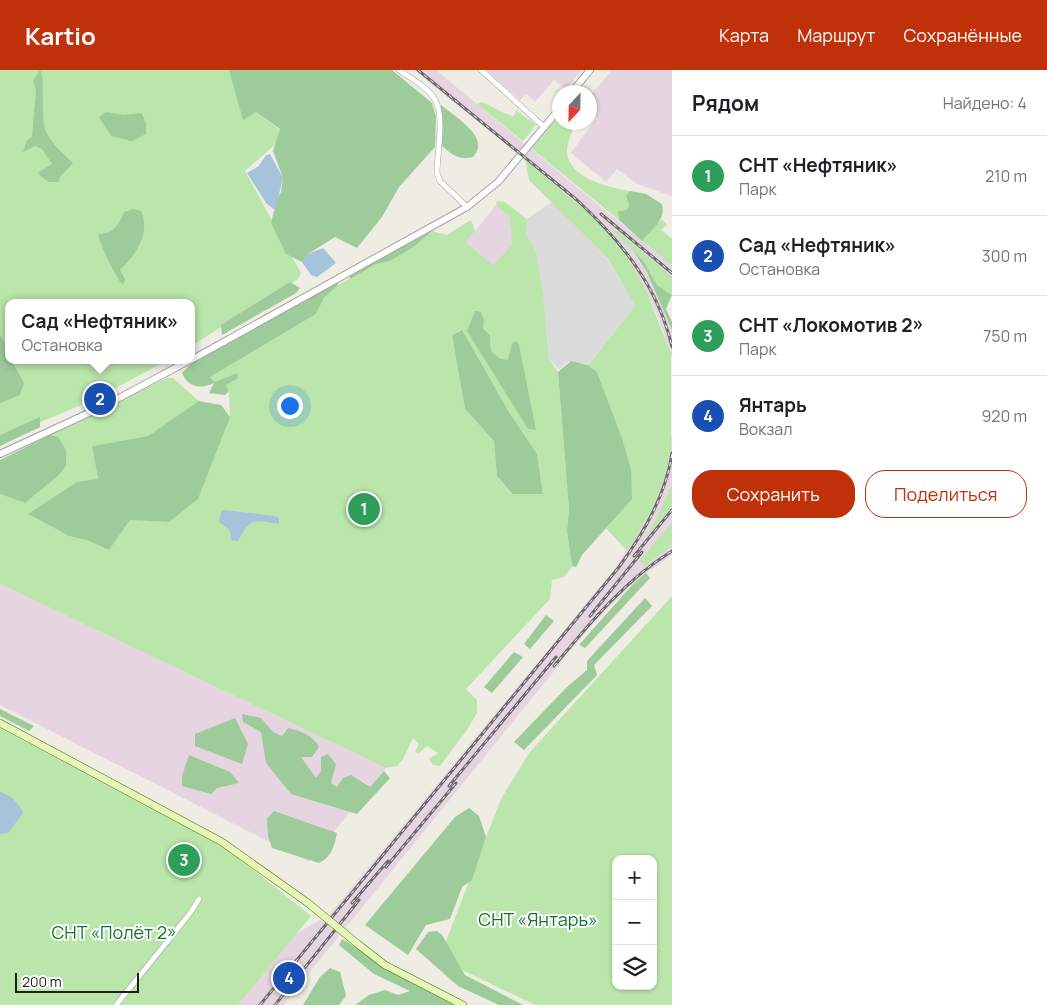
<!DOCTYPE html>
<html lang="ru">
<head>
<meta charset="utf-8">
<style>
	:root { --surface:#fff; --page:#f6f6f6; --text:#202124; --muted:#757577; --line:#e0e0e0; --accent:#c03009 }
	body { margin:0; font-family:Manrope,sans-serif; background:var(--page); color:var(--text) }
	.controls { position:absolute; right:15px; bottom:15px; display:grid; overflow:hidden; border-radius:10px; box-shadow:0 1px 4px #0004 }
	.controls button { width:45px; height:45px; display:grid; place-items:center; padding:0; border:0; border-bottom:1px solid var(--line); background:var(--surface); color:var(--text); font:25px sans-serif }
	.compass { position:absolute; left:552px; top:15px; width:45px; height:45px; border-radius:50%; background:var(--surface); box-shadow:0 1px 4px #0004; rotate:202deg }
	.scale { position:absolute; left:15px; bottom:12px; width:124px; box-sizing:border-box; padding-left:5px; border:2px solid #1d1d1d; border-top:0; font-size:14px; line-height:18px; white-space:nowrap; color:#1d1d1d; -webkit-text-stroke:4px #fff; paint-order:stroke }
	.you { position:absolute; left:289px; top:335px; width:18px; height:18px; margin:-12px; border:4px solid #fff; border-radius:50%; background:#1a73e8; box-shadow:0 0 0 8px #1a73e833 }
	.badge { display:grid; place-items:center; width:32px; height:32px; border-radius:50%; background:var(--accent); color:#fff; font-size:16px; font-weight:700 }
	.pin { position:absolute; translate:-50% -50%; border:2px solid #fff; box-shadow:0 1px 5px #0006 }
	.popup { position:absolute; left:5px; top:229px; width:190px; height:65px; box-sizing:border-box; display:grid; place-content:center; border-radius:10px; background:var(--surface); filter:drop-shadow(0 1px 4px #0005); font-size:16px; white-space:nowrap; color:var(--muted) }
	.popup b { font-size:19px; color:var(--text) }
	.popup::after { content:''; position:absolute; left:50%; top:100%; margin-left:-10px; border:10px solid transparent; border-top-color:var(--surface) }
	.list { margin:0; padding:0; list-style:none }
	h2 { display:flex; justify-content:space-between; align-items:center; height:65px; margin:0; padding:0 20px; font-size:21px }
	h2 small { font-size:16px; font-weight:400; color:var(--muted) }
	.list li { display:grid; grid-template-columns:32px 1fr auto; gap:15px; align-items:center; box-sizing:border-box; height:80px; padding:0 20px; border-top:1px solid var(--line) }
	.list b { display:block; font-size:19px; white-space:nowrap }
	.list p { margin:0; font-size:16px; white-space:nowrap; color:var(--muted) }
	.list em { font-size:16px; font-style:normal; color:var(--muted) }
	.actions { display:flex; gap:10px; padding:15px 20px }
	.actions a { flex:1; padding:11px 0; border:1px solid var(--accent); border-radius:20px; text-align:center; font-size:18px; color:var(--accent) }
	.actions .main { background:var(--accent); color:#fff }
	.icon { flex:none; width:28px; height:28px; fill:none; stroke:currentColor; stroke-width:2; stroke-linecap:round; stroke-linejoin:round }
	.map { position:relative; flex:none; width:672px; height:935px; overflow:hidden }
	header { display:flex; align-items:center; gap:30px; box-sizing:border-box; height:70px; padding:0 25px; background:var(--accent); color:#fff }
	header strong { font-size:24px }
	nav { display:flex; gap:28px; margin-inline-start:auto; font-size:18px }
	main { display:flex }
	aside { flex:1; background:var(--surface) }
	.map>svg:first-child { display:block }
	.residential { fill:#dbdada }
	.industrial { fill:#e6d5e0 }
	.grass { fill:#bbe6ab; fill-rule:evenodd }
	.forest { fill:#9dcb99 }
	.water { fill:#a5c3da }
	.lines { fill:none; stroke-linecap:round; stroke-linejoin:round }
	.minor-casing { stroke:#a4a4a4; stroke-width:6 }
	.tertiary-casing { stroke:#a4a4a4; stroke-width:8 }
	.secondary-casing { stroke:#4e6e0a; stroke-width:8 }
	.minor { stroke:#fff; stroke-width:5 }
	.tertiary { stroke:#fff; stroke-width:6 }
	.secondary { stroke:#e6f6b8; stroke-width:7 }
	.rail-casing { stroke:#6b6b6b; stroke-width:3 }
	.rail { stroke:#fff; stroke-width:1; stroke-dasharray:4; stroke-linecap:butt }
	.secondary-bridge-casing { stroke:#4e6e0a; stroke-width:8; stroke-linecap:butt }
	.secondary-bridge { stroke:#e6f6b8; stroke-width:7 }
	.labels { text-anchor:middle; stroke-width:4; stroke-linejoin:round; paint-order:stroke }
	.park-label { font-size:18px; fill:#10752e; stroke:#fff }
</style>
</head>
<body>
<header>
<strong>Kartio</strong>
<nav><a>Карта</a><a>Маршрут</a><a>Сохранённые</a></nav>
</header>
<main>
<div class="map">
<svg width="672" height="935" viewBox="0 0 672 935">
	<rect width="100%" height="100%" fill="#eeece3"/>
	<path class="residential" d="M 552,132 L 607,189 L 635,236 L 588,294 L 569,291 L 559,299 L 549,289 L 543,223 L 536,181 L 526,164 L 527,149 Z"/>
	<g class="industrial">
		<path d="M 414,0 L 436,0 L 672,196 L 672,206 L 611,159 L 633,180 L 647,202 L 662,231 L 672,260 L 672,288 L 659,249 L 647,222 L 605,160 L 578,133 Z"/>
		<path d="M 486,0 L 582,0 L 566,19 L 554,10 L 535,32 L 526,24 L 520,30 Z"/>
		<path d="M 612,0 L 672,0 L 672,126 L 637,114 L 617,99 L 606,112 L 571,83 L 597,47 L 590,41 L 590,26 Z"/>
		<path d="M 496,135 L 509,146 L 512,175 L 493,195 L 466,172 Z"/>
		<path d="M 672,365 L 672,415 L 648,466 L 672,436 L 672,452 L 639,491 L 661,483 L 672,476 L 672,485 L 635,511 L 589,558 L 283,935 L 239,935 L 263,883 L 330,844 L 613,501 L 651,441 L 665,407 Z"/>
		<path d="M 0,514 L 386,698 L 309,792 L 0,635 Z"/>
	</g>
	<g class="grass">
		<path d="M 0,0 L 230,0 L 256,42 L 280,60 L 278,72 L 245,101 L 301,203 L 298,209 L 191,276 L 191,233 L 9,233 L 9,290 L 168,290 L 93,330 L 0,369 Z"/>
		<path d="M 482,32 C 491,36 506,45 514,46 L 516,40 L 536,55 L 523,71 L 477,34 Z"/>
		<path d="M 559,42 L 560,52 L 576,53 C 572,62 567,72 567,82 C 568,108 610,118 630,121 L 626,126 L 629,135 L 627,140 L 618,141 L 619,150 L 531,78 Z"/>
		<path d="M 525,89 L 598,151 L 625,183 L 647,222 L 671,284 L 671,380 L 665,407 L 651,441 L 627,481 L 606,458 L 614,449 L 631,399 L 622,368 L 597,302 L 588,295 L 635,236 L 608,189 L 529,110 Z"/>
		<path d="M 497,131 L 505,132 L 527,149 L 526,164 L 536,181 L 543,223 L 549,289 L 558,302 L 569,439 L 567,460 L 572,497 L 564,507 L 552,510 L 550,529 L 466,619 L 477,630 L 477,643 L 467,660 L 440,696 L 433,695 L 429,689 L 438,683 L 427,676 L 418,684 L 415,681 L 419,674 L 413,668 L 403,689 L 397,696 L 386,698 L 0,514 L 0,424 L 25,433 L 58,406 L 58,367 L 50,365 L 167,308 L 173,308 L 199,331 L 148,366 L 92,376 L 98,409 L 28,444 L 69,466 L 89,471 L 109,480 L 130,450 L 169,452 L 230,347 L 229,321 L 226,315 L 237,303 L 215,312 L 210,307 L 316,244 L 324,228 L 338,215 L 376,194 L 390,191 L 415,176 L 432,161 L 447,165 L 471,150 L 475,161 L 466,172 L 493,195 L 512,175 L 509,146 L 496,135 ZM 484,250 L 482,259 L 490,265 L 491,281 L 499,288 L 508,290 L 535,360 L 528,358 L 468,261 ZM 461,260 L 509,342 L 537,384 L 543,424 L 511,424 L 497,406 L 494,371 L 465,339 L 452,265 Z"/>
		<path d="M 662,149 L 667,155 L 661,160 L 672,169 L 672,196 L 642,171 Z"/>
		<path d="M 612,157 L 672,206 L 672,225 L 657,215 L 644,192 L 611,159 Z"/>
		<path d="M 672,415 L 672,436 L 646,470 Z"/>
		<path d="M 672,452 L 672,476 L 646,495 L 639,491 Z"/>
		<path d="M 672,526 L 672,935 L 535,935 L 439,889 L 501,729 L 529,683 ZM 616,789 L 653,789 L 653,916 L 616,916 Z"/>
		<path d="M 0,658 L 230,781 L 311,846 L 238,935 L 0,935 Z"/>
	</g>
	<g class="forest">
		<path d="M 40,0 C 45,6 41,45 45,59 C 50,73 63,83 73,93 L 60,107 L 59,112 L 49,112 L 40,106 L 39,102 L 52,94 L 42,79 L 35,76 L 23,82 L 27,70 L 32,67 L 36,20 L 33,11 Z"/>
		<path d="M 229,0 L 392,0 L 432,33 L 436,47 L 435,77 L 399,117 L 382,147 L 357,178 L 335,167 L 308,184 L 302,192 L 286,184 L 271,153 L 277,129 L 281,122 L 283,108 L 273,81 L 280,59 L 256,42 L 243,50 Z"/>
		<path d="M 441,35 C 455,47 492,68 473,87 C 458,91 451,84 440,74 Z"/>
		<path d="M 106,42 L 123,45 L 142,43 L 146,54 L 146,64 L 132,71 L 111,66 L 99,47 Z"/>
		<path d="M 630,121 L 646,124 L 662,134 C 666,151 652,159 642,171 L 619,150 L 618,141 L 627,140 L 629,135 L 626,126 Z"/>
		<path d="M 133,139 L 141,141 C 151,164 136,184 120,200 L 125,209 L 123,215 C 116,209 100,174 98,164 C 113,164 119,155 124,142 Z"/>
		<path d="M 432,161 L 415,176 L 390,191 L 376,194 L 350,209 L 349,206 L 354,203 Z"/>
		<path d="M 633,180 L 644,192 L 657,215 L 672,225 L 666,239 L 672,252 L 672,260 L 647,202 Z"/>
		<path d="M 290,212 L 300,218 L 296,223 L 222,265 L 221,255 Z"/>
		<path d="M 338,212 L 338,215 L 324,228 L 316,244 L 210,307 L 215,312 L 237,303 L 238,308 L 226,315 L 229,321 L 225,325 L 209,323 L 214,313 C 201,319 188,318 182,303 L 190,295 Z"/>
		<path d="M 475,241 L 481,242 L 484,250 L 483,259 L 490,265 L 491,281 L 499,288 L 508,290 L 512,274 L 516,271 L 519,275 L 536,360 L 528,359 L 467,261 Z"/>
		<path d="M 462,260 L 509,342 L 537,384 L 543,424 L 512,424 L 497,406 L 494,371 L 465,339 L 452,265 Z"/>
		<path d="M 0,265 L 8,278 L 9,290 L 11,290 L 24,313 L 20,325 L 0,333 Z"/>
		<path d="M 571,291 L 588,295 L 597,302 L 622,368 L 631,399 L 632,429 L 582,485 L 576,497 L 572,496 L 567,461 L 569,439 L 558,302 Z"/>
		<path d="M 199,331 L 221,335 L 230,347 L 198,429 L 169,452 L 130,450 L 109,480 L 89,471 L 69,466 L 28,444 L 77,412 L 98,409 L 92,376 L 148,366 Z"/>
		<path d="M 40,347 L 40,357 L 0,376 L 0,365 Z"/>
		<path d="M 50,365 L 58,367 L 66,380 L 66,396 L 58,406 L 25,433 L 0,424 L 0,390 Z"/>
		<path d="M 646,503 L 650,508 L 585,578 L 579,575 L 634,513 Z"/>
		<path d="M 645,528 L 652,536 L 594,595 L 597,605 L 524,680 L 514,672 L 567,617 L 587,600 L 587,591 Z"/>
		<path d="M 546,545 L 554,551 L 530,579 L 524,574 Z"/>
		<path d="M 514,582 L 523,587 L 492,623 L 484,617 Z"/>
		<path d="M 0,639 L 34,656 L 29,661 L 0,646 Z"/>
		<path d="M 242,644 L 261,648 L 273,662 L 282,666 L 288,658 C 301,661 313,665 319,677 L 312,687 L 301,687 L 316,708 L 321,701 L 321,687 L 328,684 L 336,694 L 331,713 L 337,717 L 343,708 L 351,705 L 370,717 L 384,701 L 390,708 L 357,744 L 291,724 L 266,693 L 261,662 L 243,652 Z"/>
		<path d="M 235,648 L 248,674 L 242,694 L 195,676 L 195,664 Z"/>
		<path d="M 189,685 L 230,702 L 239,713 L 217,718 L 211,724 L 182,716 L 182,706 Z"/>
		<path d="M 469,738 L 479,746 L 486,767 L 472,810 L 462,817 L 450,849 L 426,855 L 408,885 L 365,855 L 455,747 Z"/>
		<path d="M 274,741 L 337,763 C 334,776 332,787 319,793 L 272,778 L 268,766 L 267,749 Z"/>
		<path d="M 437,861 L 442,865 L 465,905 L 523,935 L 499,935 L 458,916 L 416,879 L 428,862 Z"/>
		<path d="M 342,869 L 454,935 L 355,935 L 369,925 L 385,920 L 398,925 L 410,921 L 374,904 L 339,875 Z"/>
		<path d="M 330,898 L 340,902 L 346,926 L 339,935 L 303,935 L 320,907 Z"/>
	</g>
	<g class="water">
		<path d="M 270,84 L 283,108 L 275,140 L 266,133 L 247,103 L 259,96 L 266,85 Z"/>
		<path d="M 323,178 L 336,193 L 317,207 L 311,205 L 302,192 L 308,184 Z"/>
		<path d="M 225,440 L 275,446 L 279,448 L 279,454 C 253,450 251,447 238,471 L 232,470 L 229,459 L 219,452 L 221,442 Z"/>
		<path d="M 0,722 C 11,725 19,733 23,743 L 8,763 L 0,764 Z"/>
	</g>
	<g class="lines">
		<defs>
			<g id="minor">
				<path d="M 399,0 C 410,8 428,17 435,30 C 445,47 437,83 437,103 L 440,111 L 467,137"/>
				<path d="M 481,0 L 544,57"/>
				<path d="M 116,935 L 191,842 L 199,829"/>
			</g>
			<g id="tertiary">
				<path d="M 572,22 L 590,0"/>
				<path d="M 191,290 L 467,137 L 498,112 L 560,38"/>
				<path d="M 0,384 L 106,335 L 190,290"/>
			</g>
			<g id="secondary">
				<path d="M 0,653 L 222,772 L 308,833"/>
				<path d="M 359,875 L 385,895 L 463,935"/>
			</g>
		</defs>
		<use href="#minor" class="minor-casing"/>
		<use href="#tertiary" class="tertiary-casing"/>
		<use href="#secondary" class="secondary-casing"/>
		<use href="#minor" class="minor"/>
		<use href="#tertiary" class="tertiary"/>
		<use href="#secondary" class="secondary"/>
		<defs>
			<g id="rail">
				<path d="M 418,0 L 577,130 C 621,171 658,216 672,277"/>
				<path d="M 601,144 L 672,203"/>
				<path d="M 634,486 L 672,440"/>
				<path d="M 590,546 L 642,482"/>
				<path d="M 554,596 C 589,554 625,510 672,481"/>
				<path d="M 449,716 L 556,587"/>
				<path d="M 386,797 L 456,713"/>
				<path d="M 352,833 L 388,791"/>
				<path d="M 260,935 L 619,497 C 644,463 666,425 672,383"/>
				<path d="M 275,935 L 359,830"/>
			</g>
		</defs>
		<use href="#rail" class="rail-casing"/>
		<use href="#rail" class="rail"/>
		<defs>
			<path id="secondary-bridge" d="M 308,833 L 359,875"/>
		</defs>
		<use href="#secondary-bridge" class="secondary-bridge-casing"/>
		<use href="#secondary-bridge" class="secondary-bridge"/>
	</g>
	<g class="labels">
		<g class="park-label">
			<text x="538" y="856">СНТ «Янтарь»</text>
			<text x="114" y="869">СНТ «Полёт 2»</text>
		</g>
	</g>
</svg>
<div class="controls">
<button>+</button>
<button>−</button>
<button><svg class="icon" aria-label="layers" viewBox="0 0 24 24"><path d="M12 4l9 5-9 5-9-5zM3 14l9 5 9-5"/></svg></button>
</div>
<svg class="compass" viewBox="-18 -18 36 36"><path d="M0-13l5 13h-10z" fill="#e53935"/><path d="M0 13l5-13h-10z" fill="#757577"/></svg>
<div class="scale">200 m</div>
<div class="you"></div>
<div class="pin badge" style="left:364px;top:439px;background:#2e9e5b">1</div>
<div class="pin badge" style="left:100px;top:329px;background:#1a4fb4">2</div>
<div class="popup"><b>Сад «Нефтяник»</b>Остановка</div>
<div class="pin badge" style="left:184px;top:790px;background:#2e9e5b">3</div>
<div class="pin badge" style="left:289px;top:908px;background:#1a4fb4">4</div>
</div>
<aside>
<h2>Рядом<small>Найдено: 4</small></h2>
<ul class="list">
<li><span class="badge" style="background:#2e9e5b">1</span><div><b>СНТ «Нефтяник»</b><p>Парк</p></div><em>210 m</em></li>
<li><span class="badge" style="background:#1a4fb4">2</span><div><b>Сад «Нефтяник»</b><p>Остановка</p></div><em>300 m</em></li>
<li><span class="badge" style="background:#2e9e5b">3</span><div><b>СНТ «Локомотив 2»</b><p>Парк</p></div><em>750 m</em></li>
<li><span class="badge" style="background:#1a4fb4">4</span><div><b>Янтарь</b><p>Вокзал</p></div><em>920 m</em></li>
</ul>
<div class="actions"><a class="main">Сохранить</a><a>Поделиться</a></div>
</aside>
</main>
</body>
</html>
